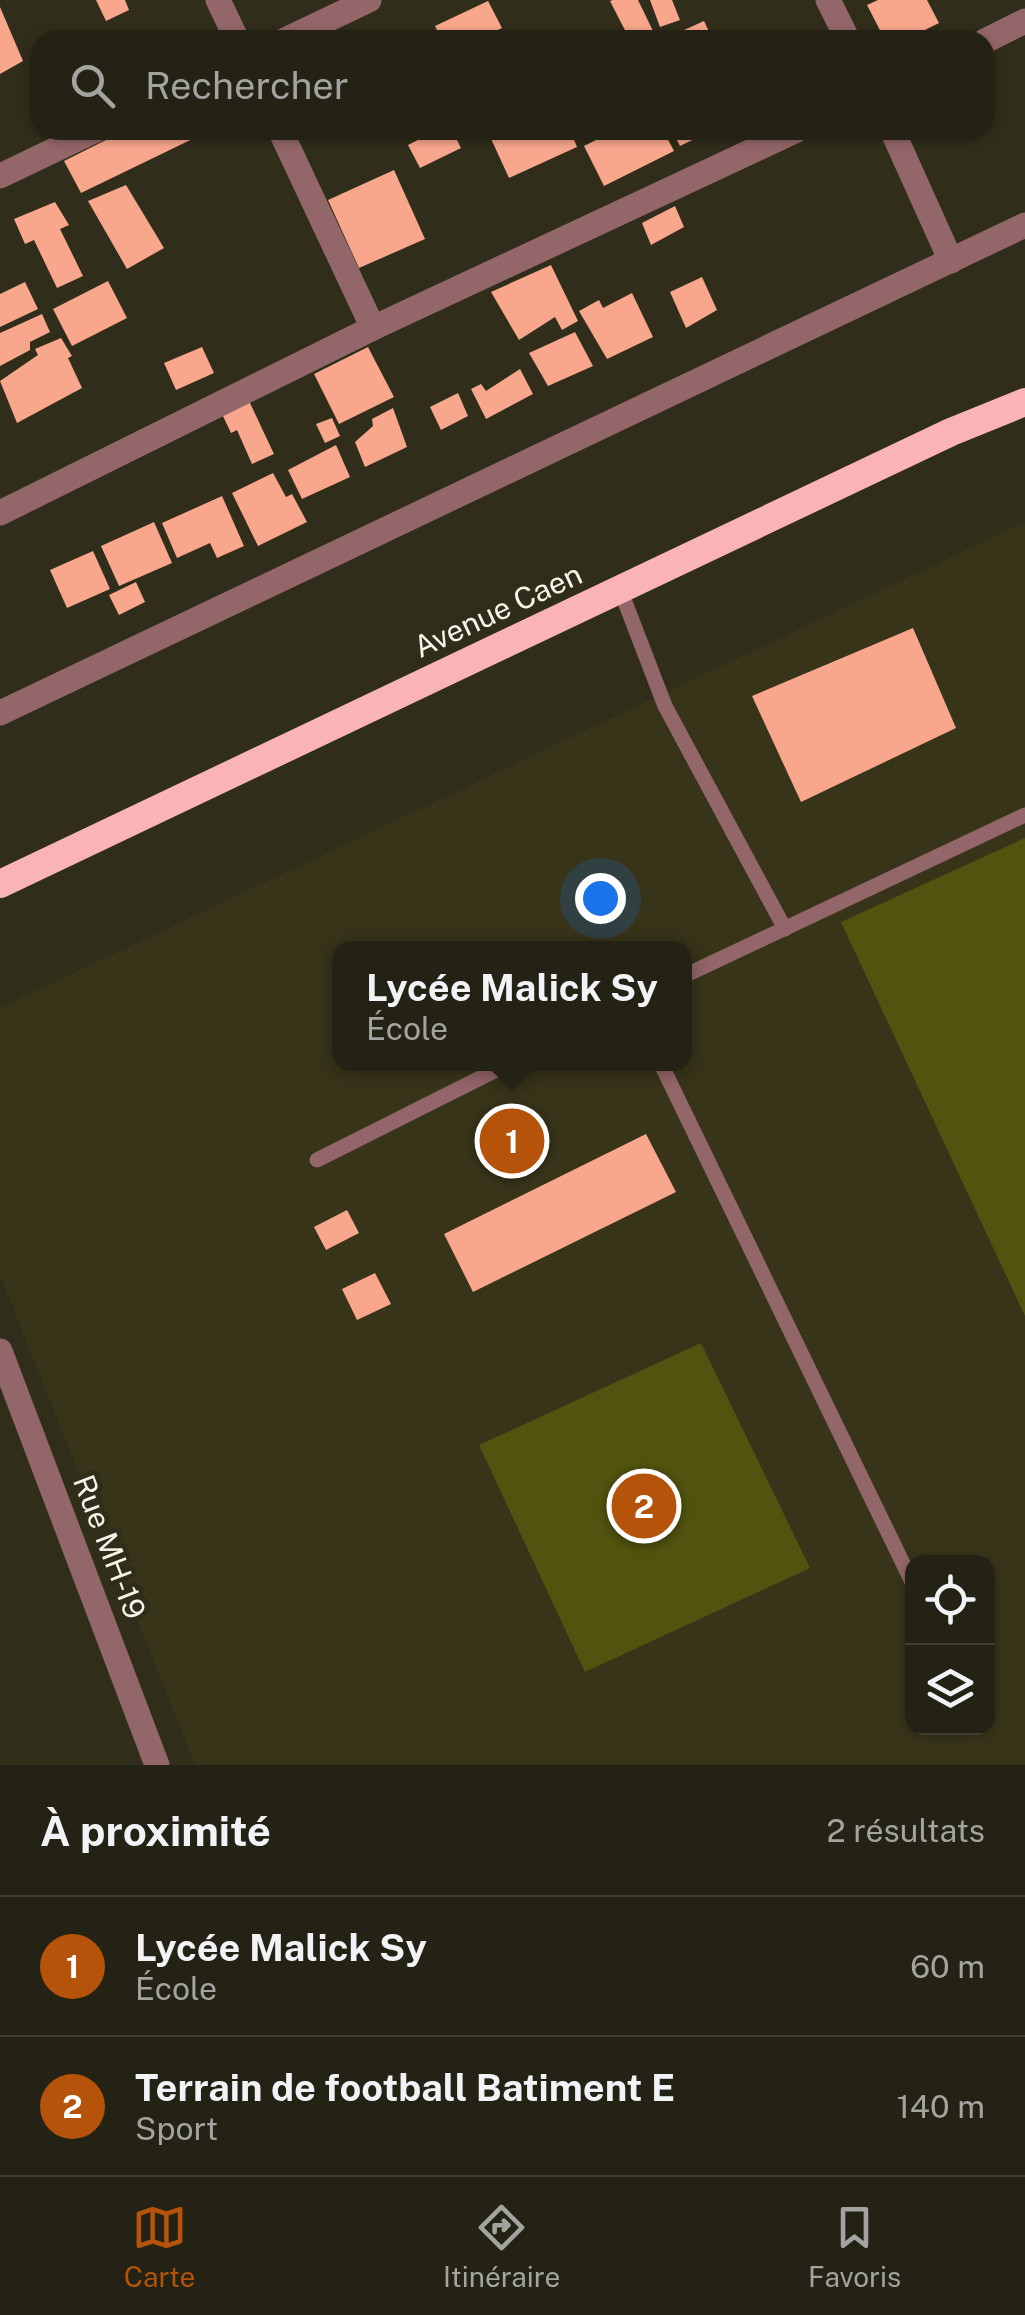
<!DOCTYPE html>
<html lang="fr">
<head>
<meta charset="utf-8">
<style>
	:root { --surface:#242214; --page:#302f22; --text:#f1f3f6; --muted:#a3a4a0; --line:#413f34; --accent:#b45309 }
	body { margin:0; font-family:"Public Sans",sans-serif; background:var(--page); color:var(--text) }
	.controls { position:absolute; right:30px; bottom:30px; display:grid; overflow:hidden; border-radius:20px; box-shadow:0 2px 8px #0004 }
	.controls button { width:90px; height:90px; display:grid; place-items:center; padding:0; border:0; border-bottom:2px solid var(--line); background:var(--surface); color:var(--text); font:50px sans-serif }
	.you { position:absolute; left:600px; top:898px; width:35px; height:35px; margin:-25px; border:8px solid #fff; border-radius:50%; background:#1a73e8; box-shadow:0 0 0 15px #1a73e833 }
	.badge { display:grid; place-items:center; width:65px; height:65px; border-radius:50%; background:var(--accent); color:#fff; font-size:32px; font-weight:700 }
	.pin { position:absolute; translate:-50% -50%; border:5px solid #fff; box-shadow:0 2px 10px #0006 }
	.popup { position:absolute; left:332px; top:941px; width:360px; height:130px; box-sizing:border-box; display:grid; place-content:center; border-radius:20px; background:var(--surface); filter:drop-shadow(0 2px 8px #0005); font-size:32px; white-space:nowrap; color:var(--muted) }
	.popup b { font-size:38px; color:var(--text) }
	.popup::after { content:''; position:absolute; left:50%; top:100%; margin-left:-20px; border:20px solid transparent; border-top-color:var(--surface) }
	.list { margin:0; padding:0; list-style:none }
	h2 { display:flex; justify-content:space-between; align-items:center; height:130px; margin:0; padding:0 40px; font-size:42px }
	h2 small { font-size:32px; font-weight:400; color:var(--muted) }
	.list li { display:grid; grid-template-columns:65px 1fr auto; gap:30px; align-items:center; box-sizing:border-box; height:140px; padding:0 40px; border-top:2px solid var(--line) }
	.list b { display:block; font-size:38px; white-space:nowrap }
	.list p { margin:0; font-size:32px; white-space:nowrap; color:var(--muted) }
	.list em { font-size:32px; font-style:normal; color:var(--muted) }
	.icon { flex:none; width:55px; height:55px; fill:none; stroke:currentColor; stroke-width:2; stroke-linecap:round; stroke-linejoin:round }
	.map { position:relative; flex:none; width:1025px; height:1765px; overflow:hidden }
	.search { position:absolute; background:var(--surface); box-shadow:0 2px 8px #0004; left:30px; right:30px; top:30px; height:110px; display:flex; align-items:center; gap:25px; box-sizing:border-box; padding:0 35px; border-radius:30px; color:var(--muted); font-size:38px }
	.sheet { height:410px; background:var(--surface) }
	nav { display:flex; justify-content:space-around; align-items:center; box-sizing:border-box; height:140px; border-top:2px solid var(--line); background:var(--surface); font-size:28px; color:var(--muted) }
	nav a { display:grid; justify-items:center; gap:5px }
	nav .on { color:var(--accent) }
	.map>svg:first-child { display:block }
	.built { fill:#38341a; fill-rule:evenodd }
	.green { fill:#51530f }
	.building { fill:#f8a78c }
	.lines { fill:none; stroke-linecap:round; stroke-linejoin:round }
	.service { stroke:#936669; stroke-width:15 }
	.minor { stroke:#936669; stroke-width:25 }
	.trunk { stroke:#fab4b8; stroke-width:28 }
	.labels { text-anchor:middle; stroke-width:10; stroke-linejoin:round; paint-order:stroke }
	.street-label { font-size:30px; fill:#f7f5ea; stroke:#302d1a }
</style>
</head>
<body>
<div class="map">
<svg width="1025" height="1765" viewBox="0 0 1025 1765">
	<rect width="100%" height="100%" fill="#302d1a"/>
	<path class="built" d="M 1025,522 L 1025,1765 L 195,1765 L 0,1275 L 0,1008 ZM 340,948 L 684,948 L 684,1064 L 340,1064 ZM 912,1562 L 988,1562 L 988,1728 L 912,1728 Z"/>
	<g class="green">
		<path d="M 1025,838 L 1025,1316 L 841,922 Z"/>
		<path d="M 701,1343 L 810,1568 L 585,1672 L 479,1445 Z"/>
	</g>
	<g class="building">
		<path d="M 96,0 L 125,0 L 129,10 L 106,21 Z"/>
		<path d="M 613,0 L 638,0 L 654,33 L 640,40 L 630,40 L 610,1 Z"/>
		<path d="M 650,0 L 672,0 L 680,20 L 660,27 Z"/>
		<path d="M 878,0 L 927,0 L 939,23 L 905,40 L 885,40 L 867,5 Z"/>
		<path d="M 488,1 L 502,28 L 477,40 L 442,40 L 435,26 Z"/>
		<path d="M 0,7 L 23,61 L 0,74 Z"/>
		<path d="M 704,21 L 713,40 L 662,40 Z"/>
		<path d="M 126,130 L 211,130 L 81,193 L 64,161 Z"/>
		<path d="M 437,130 L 452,130 L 461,148 L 420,168 L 408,145 Z"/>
		<path d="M 487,130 L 570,130 L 577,147 L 509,178 Z"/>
		<path d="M 616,130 L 663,130 L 674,151 L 604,186 L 584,146 Z"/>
		<path d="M 672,130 L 713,130 L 680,146 Z"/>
		<path d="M 394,170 L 425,239 L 359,268 L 328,200 Z"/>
		<path d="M 126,185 L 164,248 L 127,269 L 88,201 Z"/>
		<path d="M 55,202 L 69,225 L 60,229 L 83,276 L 57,288 L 34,240 L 25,244 L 14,219 Z"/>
		<path d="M 675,206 L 684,227 L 651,245 L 642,223 Z"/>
		<path d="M 551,265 L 578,321 L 562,330 L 555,317 L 519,340 L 491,292 Z"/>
		<path d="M 702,277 L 717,310 L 686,328 L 670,292 Z"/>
		<path d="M 108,281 L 127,318 L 72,346 L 53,309 Z"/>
		<path d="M 25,282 L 38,309 L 0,327 L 0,294 Z"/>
		<path d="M 632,293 L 653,337 L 607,359 L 579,311 L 599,300 L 603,308 Z"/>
		<path d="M 42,314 L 50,332 L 30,342 L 30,350 L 0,366 L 0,333 Z"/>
		<path d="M 575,332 L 593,366 L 548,386 L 529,353 Z"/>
		<path d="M 61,338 L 72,356 L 68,358 L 82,388 L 17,423 L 0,381 L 38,355 L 35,349 Z"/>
		<path d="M 202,347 L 214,373 L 176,390 L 164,363 Z"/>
		<path d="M 368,347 L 394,397 L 339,424 L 314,374 Z"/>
		<path d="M 520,369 L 533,394 L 486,419 L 471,389 L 481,384 L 486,391 Z"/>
		<path d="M 458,393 L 468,416 L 441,430 L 430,407 Z"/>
		<path d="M 249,401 L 274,454 L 252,464 L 237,430 L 231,433 L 222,414 Z"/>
		<path d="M 393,408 L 407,447 L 365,467 L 355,442 L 373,426 L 372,419 Z"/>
		<path d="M 332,418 L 340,436 L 325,443 L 316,424 Z"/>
		<path d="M 336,445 L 350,477 L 302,499 L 288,470 Z"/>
		<path d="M 273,473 L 286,497 L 292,494 L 307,522 L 258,546 L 232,493 Z"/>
		<path d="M 222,496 L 244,546 L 217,558 L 210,543 L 177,558 L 162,523 Z"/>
		<path d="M 154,522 L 172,563 L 119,586 L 101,546 Z"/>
		<path d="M 93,551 L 110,589 L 67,608 L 50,570 Z"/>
		<path d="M 136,582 L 145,602 L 119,615 L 109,595 Z"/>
		<path d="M 913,628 L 956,728 L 801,802 L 752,696 Z"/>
		<path d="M 646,1134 L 676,1192 L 473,1292 L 444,1234 Z"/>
		<path d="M 347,1210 L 359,1233 L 326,1250 L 314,1227 Z"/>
		<path d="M 375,1273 L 391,1304 L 357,1320 L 342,1289 Z"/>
	</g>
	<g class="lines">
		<g class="service">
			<path d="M 620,589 L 665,706 L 785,929"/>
			<path d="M 684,976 L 1025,815"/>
			<path d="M 661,1064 L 912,1582"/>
			<path d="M 317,1160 L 508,1064"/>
		</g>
		<g class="minor">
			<path d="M 218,0 L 237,40"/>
			<path d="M 828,0 L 848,40"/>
			<path d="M 285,40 L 369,0"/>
			<path d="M 985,41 L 1025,21"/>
			<path d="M 280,130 L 373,328"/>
			<path d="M 892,130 L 951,261"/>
			<path d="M 0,176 L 96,130"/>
			<path d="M 0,513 L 373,328 L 797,130"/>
			<path d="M 0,713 L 1025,225"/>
			<path d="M 0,1351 L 157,1765"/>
		</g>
		<path class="trunk" d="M 0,884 L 951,432 L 1025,402"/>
	</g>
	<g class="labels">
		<g class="street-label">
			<text transform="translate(498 611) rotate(-25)" y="10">Avenue Caen</text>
			<text transform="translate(109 1547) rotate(69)" y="10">Rue MH-19</text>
		</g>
	</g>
</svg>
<div class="controls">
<button><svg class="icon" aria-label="locate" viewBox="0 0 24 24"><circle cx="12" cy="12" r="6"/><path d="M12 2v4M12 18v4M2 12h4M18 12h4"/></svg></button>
<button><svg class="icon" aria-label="layers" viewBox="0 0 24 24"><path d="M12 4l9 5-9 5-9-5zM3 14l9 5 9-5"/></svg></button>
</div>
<div class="you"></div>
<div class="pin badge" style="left:512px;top:1141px">1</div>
<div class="popup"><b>Lycée Malick Sy</b>École</div>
<div class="pin badge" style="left:644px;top:1506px">2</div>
<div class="search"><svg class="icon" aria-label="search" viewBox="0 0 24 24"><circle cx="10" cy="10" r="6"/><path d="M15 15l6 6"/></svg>Rechercher</div>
</div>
<section class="sheet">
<h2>À proximité<small>2 résultats</small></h2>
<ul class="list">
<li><span class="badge">1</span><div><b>Lycée Malick Sy</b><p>École</p></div><em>60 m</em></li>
<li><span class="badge">2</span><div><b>Terrain de football Batiment E</b><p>Sport</p></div><em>140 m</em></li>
</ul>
</section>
<nav>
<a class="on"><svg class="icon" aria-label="map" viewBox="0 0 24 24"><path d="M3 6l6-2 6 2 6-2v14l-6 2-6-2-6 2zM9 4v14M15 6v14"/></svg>Carte</a>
<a><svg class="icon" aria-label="directions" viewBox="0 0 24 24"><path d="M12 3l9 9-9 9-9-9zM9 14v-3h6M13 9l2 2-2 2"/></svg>Itinéraire</a>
<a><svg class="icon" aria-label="saved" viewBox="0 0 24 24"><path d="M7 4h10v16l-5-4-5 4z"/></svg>Favoris</a>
</nav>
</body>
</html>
